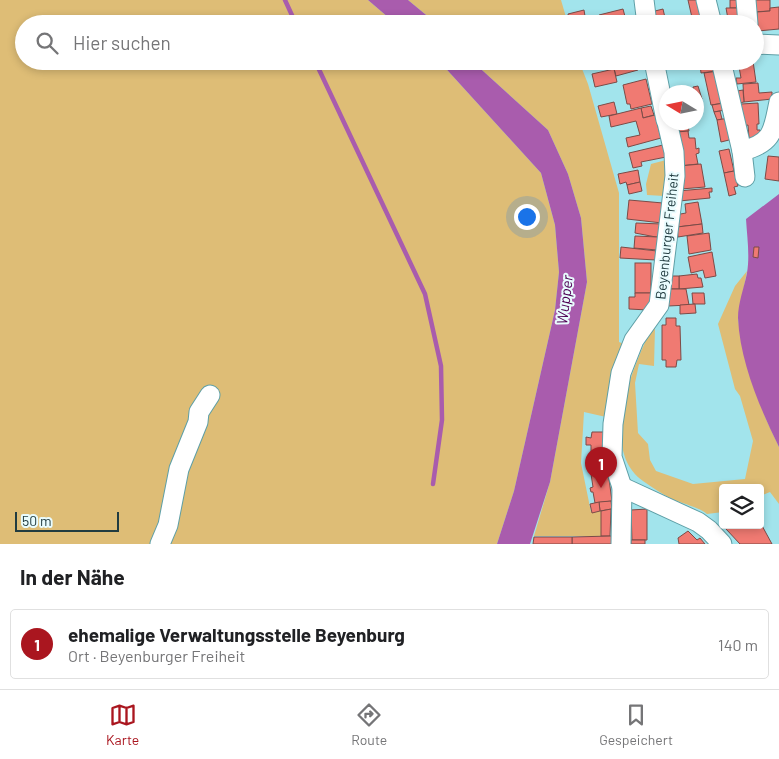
<!DOCTYPE html>
<html lang="de">
<head>
<meta charset="utf-8">
<style>
	:root { --surface:#fff; --page:#f6f6f6; --text:#202124; --muted:#757577; --line:#e0e0e0; --accent:#aa161f }
	body { margin:0; font-family:Barlow,sans-serif; background:var(--page); color:var(--text) }
	.controls { position:absolute; right:15px; bottom:15px; display:grid; overflow:hidden; border-radius:5px; box-shadow:0 2px 8px #0003 }
	.controls button { width:45px; height:45px; display:grid; place-items:center; padding:0; border:0; border-bottom:1px solid var(--line); background:var(--surface); color:var(--text); font:25px sans-serif }
	.compass { position:absolute; left:659px; top:85px; width:45px; height:45px; border-radius:50%; background:var(--surface); box-shadow:0 2px 8px #0003; rotate:280deg }
	.scale { position:absolute; left:15px; bottom:12px; width:104px; box-sizing:border-box; padding-left:5px; border:2px solid #213c40; border-top:0; font-size:14px; line-height:18px; white-space:nowrap; color:#213c40; -webkit-text-stroke:4px #e9fcfe; paint-order:stroke }
	.you { position:absolute; left:526px; top:216px; width:18px; height:18px; margin:-12px; border:4px solid #fff; border-radius:50%; background:#1a73e8; box-shadow:0 0 0 8px #1a73e833 }
	.badge { display:grid; place-items:center; width:32px; height:32px; border-radius:50%; background:var(--accent); color:#fff; font-size:16px; font-weight:700 }
	.pin { position:absolute; translate:-50% -41px; filter:drop-shadow(0 1px 2px #0008) }
	.pin::after { content:''; position:absolute; top:26px; width:18px; height:15px; background:inherit; clip-path:polygon(0 0,100% 0,50% 100%) }
	.list { margin:0; padding:0; list-style:none }
	h2 { display:flex; justify-content:space-between; align-items:center; height:65px; margin:0; padding:0 20px; font-size:21px }
	h2 small { font-size:16px; font-weight:400; color:var(--muted) }
	.list li { display:grid; grid-template-columns:32px 1fr auto; gap:15px; align-items:center; box-sizing:border-box; height:70px; margin:0 10px 10px; padding:0 10px; border:1px solid var(--line); border-radius:5px }
	.list b { display:block; font-size:19px; white-space:nowrap }
	.list p { margin:0; font-size:16px; white-space:nowrap; color:var(--muted) }
	.list em { font-size:16px; font-style:normal; color:var(--muted) }
	.icon { flex:none; width:28px; height:28px; fill:none; stroke:currentColor; stroke-width:2; stroke-linecap:round; stroke-linejoin:round }
	.map { position:relative; flex:none; width:779px; height:544px; overflow:hidden }
	.search { position:absolute; background:var(--surface); box-shadow:0 2px 8px #0003; left:15px; right:15px; top:15px; height:55px; display:flex; align-items:center; gap:12px; box-sizing:border-box; padding:0 18px; border-radius:28px; color:var(--muted); font-size:19px }
	.sheet { height:145px; background:var(--surface) }
	nav { display:flex; justify-content:space-around; align-items:center; box-sizing:border-box; height:70px; border-top:1px solid var(--line); background:var(--surface); font-size:14px; color:var(--muted) }
	nav a { display:grid; justify-items:center; gap:2px }
	nav .on { color:var(--accent) }
	.map>svg:first-child { display:block }
	.green { fill:#debd76 }
	.water { fill:#a95cad }
	.lines { fill:none; stroke-linecap:round; stroke-linejoin:round }
	.stream { stroke:#a95cad; stroke-width:4.5 }
	.building { fill:#f07a72; stroke:#7c4b47 }
	.minor-casing { stroke:#5e9fa6; stroke-width:21 }
	.minor { stroke:#fff; stroke-width:19 }
	.labels { text-anchor:middle; stroke-width:4; stroke-linejoin:round; paint-order:stroke }
	.street-label { font-size:14px; fill:#213c40; stroke:#e9fcfe }
	.water-label { font-size:15px; font-style:italic; fill:#4f0154; stroke:#e9fcfe }
</style>
</head>
<body>
<div class="map">
<svg width="779" height="544" viewBox="0 0 779 544">
	<rect width="100%" height="100%" fill="#a2e4ec"/>
	<g class="green">
		<path d="M 0,0 L 368,0 L 396,24 L 24,24 L 24,61 L 439,61 L 541,173 L 555,225 L 559,272 L 555,310 L 514,491 L 497,544 L 0,544 Z"/>
		<path d="M 408,0 L 561,0 L 568,24 L 437,24 Z"/>
		<path d="M 472,61 L 579,61 L 588,84 L 619,193 L 619,342 L 624,344 L 606,417 L 584,412 L 581,463 L 591,512 L 601,511 L 601,536 L 534,536 L 550,482 L 587,282 L 581,218 L 568,174 L 548,130 Z"/>
		<path d="M 666,160 L 664,196 L 647,195 L 646,184 L 651,164 Z"/>
		<path d="M 747,271 L 738,319 L 743,349 L 750,372 L 766,419 L 779,447 L 779,504 L 770,492 L 760,496 L 760,488 L 723,488 L 723,512 L 707,514 C 699,507 683,504 672,499 C 662,494 652,487 643,481 C 598,450 633,365 652,328 L 655,328 L 654,366 L 639,364 L 635,383 L 638,433 L 648,444 L 650,460 L 656,471 L 693,484 L 745,479 L 753,441 L 740,396 L 735,389 L 718,324 L 735,286 Z"/>
	</g>
	<g class="water">
		<path d="M 368,0 L 408,0 L 437,24 L 396,24 Z"/>
		<path d="M 439,61 L 472,61 L 548,130 L 568,174 L 581,218 L 587,282 L 550,482 L 530,544 L 497,544 L 514,491 L 555,310 L 559,272 L 555,225 L 541,173 Z"/>
		<path d="M 779,194 L 779,447 C 760,408 740,362 738,318 C 738,303 744,288 747,273 C 750,256 747,236 746,219 Z"/>
	</g>
	<g class="lines">
		<g class="stream">
			<path d="M 285,0 L 296,24"/>
			<path d="M 315,61 L 425,294 L 441,366 L 442,420 L 433,484"/>
		</g>
	</g>
	<g class="building">
		<path d="M 688,0 L 702,0 L 707,19 L 693,22 Z"/>
		<rect x="730" y="0" width="13" height="8"/>
		<path d="M 752,0 L 770,0 L 770,11 L 752,12 Z"/>
		<path d="M 779,7 L 779,29 L 758,31 L 757,12 L 770,11 L 770,8 Z"/>
		<path d="M 726,8 L 741,8 L 741,17 L 728,19 Z"/>
		<path d="M 623,9 L 627,24 L 601,24 L 599,15 Z"/>
		<path d="M 663,9 L 666,22 L 657,24 L 655,11 Z"/>
		<path d="M 584,10 L 585,16 L 574,18 L 575,24 L 570,24 L 568,14 Z"/>
		<path d="M 741,17 L 742,24 L 732,24 L 731,18 Z"/>
		<path d="M 612,61 L 636,61 L 638,70 L 616,76 Z"/>
		<path d="M 697,61 L 716,61 L 717,71 L 701,73 L 700,64 L 697,65 Z"/>
		<path d="M 753,61 L 756,82 L 737,84 L 736,78 L 741,78 L 738,61 Z"/>
		<path d="M 614,69 L 617,82 L 595,87 L 592,74 Z"/>
		<path d="M 718,71 L 724,103 L 711,105 L 704,73 Z"/>
		<path d="M 646,79 L 652,104 L 631,109 L 630,104 L 627,104 L 623,85 Z"/>
		<path d="M 758,83 L 759,93 L 772,92 L 772,99 L 744,102 L 743,84 Z"/>
		<path d="M 698,86 L 702,99 L 696,101 L 696,92 L 694,92 L 693,87 Z"/>
		<path d="M 743,90 L 744,102 L 739,103 L 737,91 Z"/>
		<path d="M 614,102 L 617,114 L 601,117 L 598,106 Z"/>
		<path d="M 724,103 L 725,110 L 714,112 L 712,105 Z"/>
		<path d="M 758,103 L 759,124 L 757,124 L 757,130 L 760,130 L 761,138 L 749,139 L 748,125 L 742,126 L 741,104 Z"/>
		<path d="M 651,106 L 654,115 L 643,118 L 641,108 Z"/>
		<path d="M 641,108 L 643,118 L 655,115 L 661,138 L 628,147 L 626,138 L 640,135 L 636,121 L 611,127 L 609,116 Z"/>
		<path d="M 720,111 L 722,119 L 717,120 L 714,112 Z"/>
		<path d="M 729,118 L 733,139 L 721,142 L 717,120 Z"/>
		<path d="M 688,125 L 689,131 L 677,132 L 677,126 Z"/>
		<path d="M 688,131 L 689,138 L 695,138 L 696,149 L 699,148 L 699,153 L 696,154 L 698,164 L 679,166 L 677,132 Z"/>
		<path d="M 663,145 L 666,157 L 641,162 L 642,166 L 633,168 L 629,153 Z"/>
		<path d="M 729,149 L 734,171 L 724,173 L 719,151 Z"/>
		<path d="M 768,156 L 779,157 L 779,181 L 765,179 Z"/>
		<path d="M 701,164 L 705,187 L 681,189 L 679,166 Z"/>
		<path d="M 638,170 L 640,182 L 627,185 L 626,182 L 620,184 L 618,174 Z"/>
		<path d="M 734,171 L 738,186 L 734,187 L 736,194 L 729,196 L 724,173 Z"/>
		<path d="M 640,182 L 642,191 L 629,194 L 627,185 Z"/>
		<path d="M 712,188 L 712,192 L 709,192 L 710,198 L 679,201 L 678,191 Z"/>
		<path d="M 629,200 L 663,203 L 662,223 L 627,219 Z"/>
		<path d="M 698,202 L 702,224 L 677,227 L 675,215 L 686,213 L 685,204 Z"/>
		<path d="M 636,223 L 662,224 L 661,238 L 635,233 Z"/>
		<path d="M 702,224 L 703,233 L 678,237 L 677,227 Z"/>
		<path d="M 709,233 L 711,250 L 689,254 L 687,236 Z"/>
		<path d="M 635,236 L 658,237 L 657,250 L 634,248 Z"/>
		<path d="M 621,247 L 657,251 L 656,260 L 620,258 Z"/>
		<path d="M 754,247 L 759,247 L 758,258 L 753,257 Z"/>
		<path d="M 712,252 L 716,276 L 705,278 L 703,270 L 691,273 L 688,257 Z"/>
		<rect x="635" y="263" width="16" height="30"/>
		<path d="M 697,274 L 698,278 L 701,278 L 703,287 L 679,289 L 679,276 Z"/>
		<rect x="667" y="276" width="12" height="13"/>
		<path d="M 667,289 L 686,289 L 689,305 L 668,306 Z"/>
		<path d="M 635,293 L 651,293 L 651,306 L 648,310 L 629,309 L 629,297 L 635,297 Z"/>
		<path d="M 692,293 L 704,293 L 705,304 L 693,304 Z"/>
		<path d="M 695,304 L 696,313 L 680,314 L 680,305 Z"/>
		<path d="M 666,318 L 676,318 L 676,326 L 680,326 L 681,360 L 677,360 L 676,367 L 666,367 L 666,360 L 662,360 L 662,325 L 666,325 Z"/>
		<path d="M 592,432 L 605,432 L 605,452 L 600,453 L 599,459 L 591,458 L 591,445 L 586,445 L 586,437 L 591,438 Z"/>
		<path d="M 608,472 L 612,501 L 595,503 L 593,492 L 591,492 L 590,488 L 593,487 L 591,474 Z"/>
		<path d="M 611,501 L 612,509 L 600,511 L 599,502 Z"/>
		<path d="M 599,502 L 600,511 L 592,513 L 590,504 Z"/>
		<path d="M 611,509 L 610,536 L 601,536 L 601,511 Z"/>
		<path d="M 647,509 L 647,540 L 632,540 L 631,510 Z"/>
		<path d="M 760,522 L 772,544 L 740,544 L 726,529 L 727,525 L 760,525 Z"/>
		<path d="M 688,531 L 697,540 L 700,538 L 705,544 L 679,544 L 678,538 Z"/>
		<path d="M 612,536 L 612,544 L 572,544 L 572,537 Z"/>
		<path d="M 534,537 L 572,537 L 572,544 L 533,544 Z"/>
		<rect x="631" y="540" width="14" height="4"/>
	</g>
	<g class="lines">
		<defs>
			<g id="minor">
				<path d="M 644,0 L 647,24"/>
				<path d="M 706,0 L 712,24"/>
				<path d="M 746,0 L 748,24"/>
				<path d="M 755,44 L 779,45"/>
				<path d="M 654,61 L 666,120"/>
				<path d="M 721,61 L 742,151 L 745,177"/>
				<path d="M 742,151 C 774,143 773,130 779,102"/>
				<path d="M 622,487 L 698,522 L 709,530 L 722,544"/>
				<path d="M 160,544 L 168,525 L 179,469 L 198,422 L 199,412 L 210,395"/>
				<path d="M 621,544 L 622,487 L 612,457 L 613,424 L 621,373 L 634,340 L 659,305 L 675,176 L 674,152 L 667,122"/>
			</g>
		</defs>
		<use href="#minor" class="minor-casing"/>
		<use href="#minor" class="minor"/>
	</g>
	<g class="labels">
		<g class="street-label">
			<text transform="translate(667 236) rotate(-84)" y="5">Beyenburger Freiheit</text>
		</g>
		<g class="water-label">
			<text transform="translate(565 300) rotate(-83)" y="5">Wupper</text>
		</g>
	</g>
</svg>
<div class="controls">
<button><svg class="icon" aria-label="layers" viewBox="0 0 24 24"><path d="M12 4l9 5-9 5-9-5zM3 14l9 5 9-5"/></svg></button>
</div>
<svg class="compass" viewBox="-18 -18 36 36"><path d="M0-13l5 13h-10z" fill="#e53935"/><path d="M0 13l5-13h-10z" fill="#757577"/></svg>
<div class="scale">50 m</div>
<div class="you"></div>
<div class="pin badge" style="left:601px;top:488px">1</div>
<div class="search"><svg class="icon" aria-label="search" viewBox="0 0 24 24"><circle cx="10" cy="10" r="6"/><path d="M15 15l6 6"/></svg>Hier suchen</div>
</div>
<section class="sheet">
<h2>In der Nähe<small></small></h2>
<ul class="list">
<li><span class="badge">1</span><div><b>ehemalige Verwaltungsstelle Beyenburg</b><p>Ort · Beyenburger Freiheit</p></div><em>140 m</em></li>
</ul>
</section>
<nav>
<a class="on"><svg class="icon" aria-label="map" viewBox="0 0 24 24"><path d="M3 6l6-2 6 2 6-2v14l-6 2-6-2-6 2zM9 4v14M15 6v14"/></svg>Karte</a>
<a><svg class="icon" aria-label="directions" viewBox="0 0 24 24"><path d="M12 3l9 9-9 9-9-9zM9 14v-3h6M13 9l2 2-2 2"/></svg>Route</a>
<a><svg class="icon" aria-label="saved" viewBox="0 0 24 24"><path d="M7 4h10v16l-5-4-5 4z"/></svg>Gespeichert</a>
</nav>
</body>
</html>
